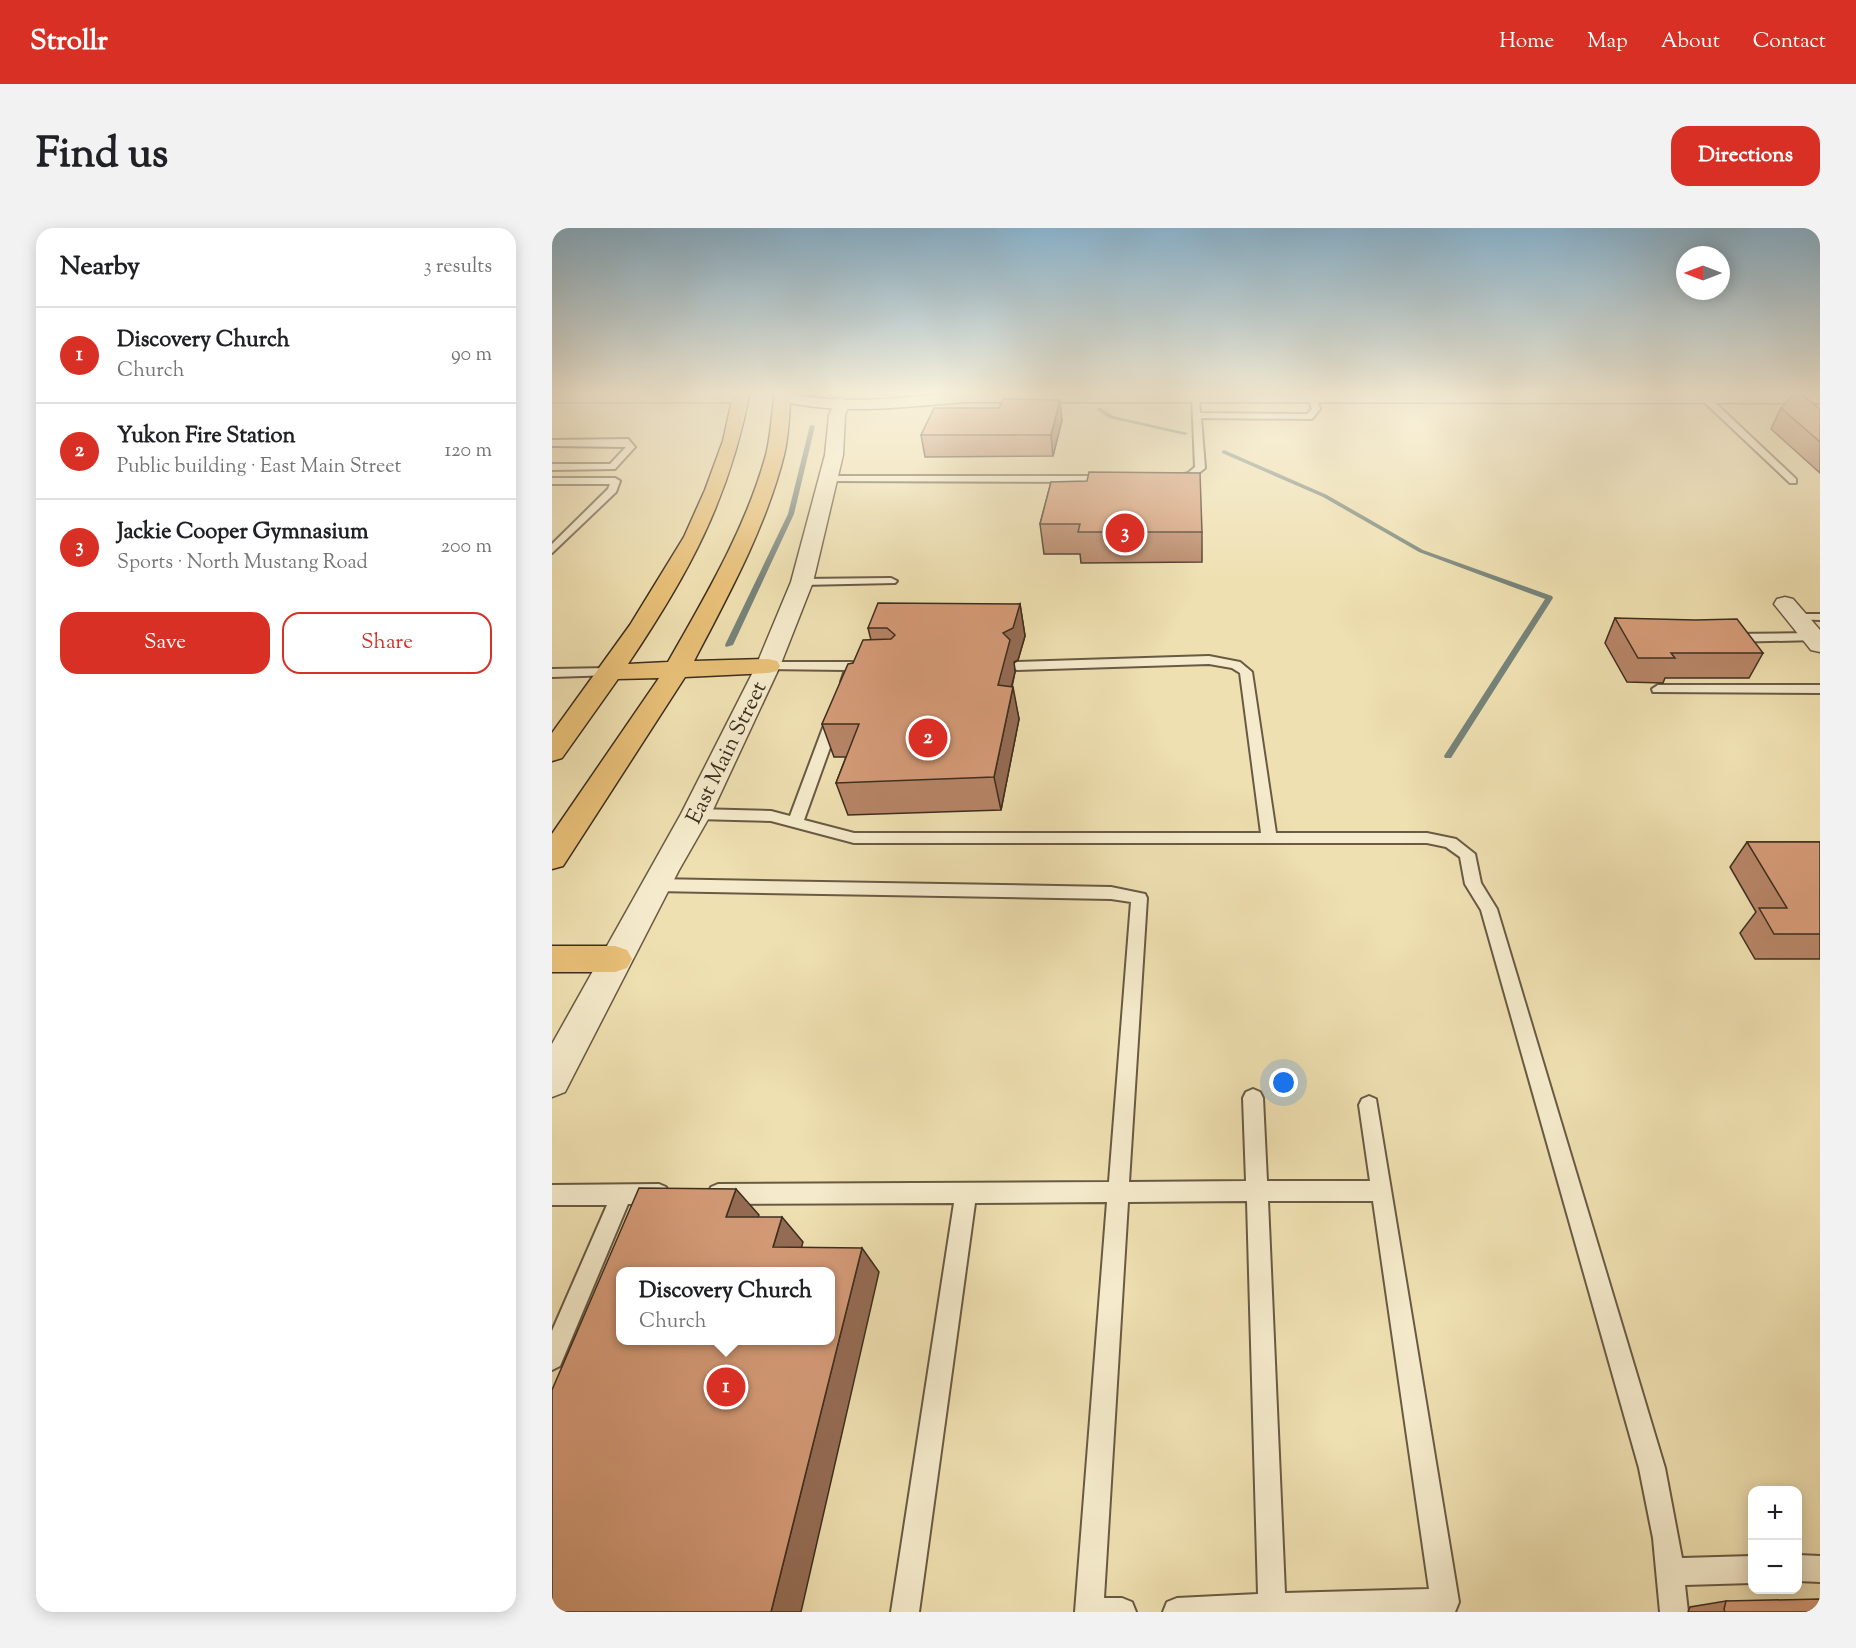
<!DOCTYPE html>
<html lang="en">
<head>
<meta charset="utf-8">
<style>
	:root { --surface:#fff; --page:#f2f2f2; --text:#202124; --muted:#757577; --line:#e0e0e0; --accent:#d93025 }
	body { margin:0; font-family:"Sorts Mill Goudy",serif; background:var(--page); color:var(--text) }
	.controls { position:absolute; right:18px; bottom:18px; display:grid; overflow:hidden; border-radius:12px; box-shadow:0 3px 15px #0003 }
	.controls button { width:54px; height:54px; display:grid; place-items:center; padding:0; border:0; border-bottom:2px solid var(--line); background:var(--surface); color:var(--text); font:30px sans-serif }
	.compass { position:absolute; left:1124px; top:18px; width:54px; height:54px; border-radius:50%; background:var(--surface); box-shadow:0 3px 15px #0003; rotate:270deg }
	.you { position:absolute; left:732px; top:855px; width:21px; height:21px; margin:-15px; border:4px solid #fff; border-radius:50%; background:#1a73e8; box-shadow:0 0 0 9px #1a73e833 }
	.badge { display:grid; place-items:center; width:39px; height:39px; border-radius:50%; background:var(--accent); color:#fff; font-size:20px; font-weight:700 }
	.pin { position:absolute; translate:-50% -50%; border:3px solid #fff; box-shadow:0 2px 6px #0006 }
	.popup { position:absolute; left:64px; top:1039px; width:219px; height:78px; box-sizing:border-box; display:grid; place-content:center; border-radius:12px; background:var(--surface); filter:drop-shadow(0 2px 4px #0005); font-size:20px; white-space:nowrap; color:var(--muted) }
	.popup b { font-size:22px; color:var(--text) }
	.popup::after { content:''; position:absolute; left:50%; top:100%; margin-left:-12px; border:12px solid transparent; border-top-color:var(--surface) }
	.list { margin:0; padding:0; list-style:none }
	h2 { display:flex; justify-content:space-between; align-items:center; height:78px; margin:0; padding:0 24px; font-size:26px }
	h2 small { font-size:20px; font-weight:400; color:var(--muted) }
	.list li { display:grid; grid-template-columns:39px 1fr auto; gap:18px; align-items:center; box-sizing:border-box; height:96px; padding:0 24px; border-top:2px solid var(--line) }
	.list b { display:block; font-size:22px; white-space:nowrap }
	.list p { margin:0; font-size:20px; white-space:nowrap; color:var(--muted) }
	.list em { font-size:20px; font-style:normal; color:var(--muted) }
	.actions { display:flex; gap:12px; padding:18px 24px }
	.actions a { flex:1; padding:14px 0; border:2px solid var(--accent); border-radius:18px; text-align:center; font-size:21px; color:var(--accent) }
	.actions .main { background:var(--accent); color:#fff }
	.map { position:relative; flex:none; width:1268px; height:1384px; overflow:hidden; border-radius:18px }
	header { display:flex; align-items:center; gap:36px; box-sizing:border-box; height:84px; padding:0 30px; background:var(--accent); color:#fff }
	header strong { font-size:28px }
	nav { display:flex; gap:33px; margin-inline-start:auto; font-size:21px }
	.intro { display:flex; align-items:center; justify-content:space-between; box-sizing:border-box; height:144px; padding:0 36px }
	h1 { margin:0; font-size:42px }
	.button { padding:15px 27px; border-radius:18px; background:var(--accent); color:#fff; font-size:21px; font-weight:700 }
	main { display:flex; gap:36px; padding:0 36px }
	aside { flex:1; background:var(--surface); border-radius:18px; box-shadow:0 3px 15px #0003 }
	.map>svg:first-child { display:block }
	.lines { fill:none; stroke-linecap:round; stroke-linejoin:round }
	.stream { fill:#76837a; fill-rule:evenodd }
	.service-casing { stroke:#695a44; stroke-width:4 }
	.minor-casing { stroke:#695a44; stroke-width:3 }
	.tertiary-casing { stroke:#695a44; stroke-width:3 }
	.secondary-casing { stroke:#3c2e1f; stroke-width:3 }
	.trunk-casing { stroke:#3c2e1f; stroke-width:3 }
	.service { fill:#f5ebcc; fill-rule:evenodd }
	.minor { fill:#f5ebcc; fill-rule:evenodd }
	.tertiary { fill:#f5ebcc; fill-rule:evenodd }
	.secondary { fill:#f5ebcc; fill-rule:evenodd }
	.trunk { fill:#e8c078; fill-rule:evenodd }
	.wall { fill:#b78567; stroke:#3c2e1f; stroke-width:1.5 }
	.shaded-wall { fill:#956c54; stroke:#3c2e1f; stroke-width:1.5 }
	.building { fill:#d59b78; stroke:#3c2e1f; stroke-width:1.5; fill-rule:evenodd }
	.labels { text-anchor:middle; stroke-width:4.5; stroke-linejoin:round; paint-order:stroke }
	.street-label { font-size:22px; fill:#3c2e1f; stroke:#f5ebcc }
</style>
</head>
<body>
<header>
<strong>Strollr</strong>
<nav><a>Home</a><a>Map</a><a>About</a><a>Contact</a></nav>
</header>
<div class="intro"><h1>Find us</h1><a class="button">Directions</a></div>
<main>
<aside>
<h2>Nearby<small>3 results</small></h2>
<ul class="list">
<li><span class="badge">1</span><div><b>Discovery Church</b><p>Church</p></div><em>90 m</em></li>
<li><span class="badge">2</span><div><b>Yukon Fire Station</b><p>Public building · East Main Street</p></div><em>120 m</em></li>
<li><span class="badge">3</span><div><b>Jackie Cooper Gymnasium</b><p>Sports · North Mustang Road</p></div><em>200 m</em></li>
</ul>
<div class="actions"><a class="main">Save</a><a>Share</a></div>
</aside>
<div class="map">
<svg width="1268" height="1384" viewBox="0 0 1268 1384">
	<rect width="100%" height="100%" fill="#efe0b1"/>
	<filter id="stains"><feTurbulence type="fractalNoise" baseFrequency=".00333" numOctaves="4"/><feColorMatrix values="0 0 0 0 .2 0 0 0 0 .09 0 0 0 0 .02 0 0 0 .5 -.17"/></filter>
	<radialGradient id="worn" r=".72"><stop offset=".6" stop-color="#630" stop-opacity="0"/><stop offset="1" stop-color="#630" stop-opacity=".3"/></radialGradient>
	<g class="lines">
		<g class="stream">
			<path d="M 545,180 L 549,180 L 561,188 L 636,205 L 633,207 L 557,190 L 545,182 Z"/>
			<path d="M 258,197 L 263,198 L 242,286 L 181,417 L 174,419 L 173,417 L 236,286 Z"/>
			<path d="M 672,222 L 775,267 L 871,322 L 1000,368 L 1001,370 L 899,530 L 893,530 L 892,528 L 993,371 L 867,324 L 771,269 L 670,225 L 670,223 Z"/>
		</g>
		<defs>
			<g id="service">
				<path d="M 754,163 L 762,163 L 768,181 L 760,191 L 649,190 L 653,240 L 642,249 L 622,254 L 617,251 L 636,245 L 643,239 L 640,167 L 647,169 L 648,185 L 755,186 L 760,181 Z"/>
				<path d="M 1150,168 L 1156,168 L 1244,251 L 1244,255 L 1238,255 L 1150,172 Z"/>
				<path d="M 76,211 L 83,219 L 63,241 L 0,242 L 0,236 L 58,236 L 74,219 L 0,218 L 0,212 Z"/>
				<path d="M 276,248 L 557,248 L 562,251 L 557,254 L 273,253 L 273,249 Z"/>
				<path d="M 0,250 L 63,250 L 68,253 L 64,264 L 0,325 L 0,316 L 56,261 L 58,256 L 0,256 Z"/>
				<path d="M 339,350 L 345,353 L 343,355 L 250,357 L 244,354 L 250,351 Z"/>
				<path d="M 1244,386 L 1268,386 L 1268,392 L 1240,391 L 1240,387 Z"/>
				<path d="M 1261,405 L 1267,409 L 1265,412 L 1177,414 L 1171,410 L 1177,406 Z"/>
				<path d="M 657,428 L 688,434 L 700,444 L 724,605 L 875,605 L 904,611 L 923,626 L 929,655 L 945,681 L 1113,1240 L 1130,1330 L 1200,1328 L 1200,1355 L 1133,1357 L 1136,1384 L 1108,1384 L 1101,1310 L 1087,1240 L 929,682 L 913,656 L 908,629 L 894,619 L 875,615 L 302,615 L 219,593 L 144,591 L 137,586 L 144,581 L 219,583 L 238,588 L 275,489 L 282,485 L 289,489 L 252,592 L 302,605 L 709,605 L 688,445 L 680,440 L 657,436 L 465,442 L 459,438 L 465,434 Z"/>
				<path d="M 216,434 L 300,434 L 306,438 L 301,454 L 295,458 L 289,454 L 293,442 L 212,441 L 210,438 Z"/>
				<path d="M 58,440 L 64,444 L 62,447 L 0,449 L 0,441 Z"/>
				<path d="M 1106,457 L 1268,457 L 1268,465 L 1101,464 L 1100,461 Z"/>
				<path d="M 103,651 L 559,659 L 593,666 L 595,670 L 577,954 L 694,953 L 691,870 L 694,864 L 701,861 L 708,864 L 711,870 L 715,953 L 818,953 L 807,877 L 810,871 L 817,868 L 824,871 L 907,1374 L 903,1384 L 611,1384 L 615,1374 L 625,1370 L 706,1366 L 695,973 L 576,974 L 552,1370 L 570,1370 L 580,1374 L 584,1384 L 523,1384 L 555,974 L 423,975 L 367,1384 L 339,1384 L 402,975 L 166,976 L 159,973 L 156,966 L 159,959 L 166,956 L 557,954 L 579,674 L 559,671 L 103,663 L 95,657 ZM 716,973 L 821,973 L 877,1361 L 733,1365 Z"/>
				<path d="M 107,956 L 114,959 L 117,966 L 114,973 L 107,976 L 76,976 L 8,1138 L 0,1142 L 0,1103 L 55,977 L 0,977 L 0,957 Z"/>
				<path d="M 1246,1327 L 1268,1328 L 1268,1354 L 1246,1353 Z"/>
			</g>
			<g id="minor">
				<path d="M 290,170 L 298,175 L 293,187 L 291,227 L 261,354 L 228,438 L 159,586 L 127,642 L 13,864 L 0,869 L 0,816 L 129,586 L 204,438 L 239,354 L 273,227 L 277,187 L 284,172 Z"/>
				<path d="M 1233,369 L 1241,371 L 1268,402 L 1268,424 L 1259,422 L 1222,376 L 1225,371 Z"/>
			</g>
			<g id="tertiary">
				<path d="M 291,163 L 283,169 L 275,164 L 275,163 Z"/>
				<path d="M 0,164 L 189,164 L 197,169 L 189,174 L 0,174 Z"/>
			</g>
			<path id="secondary" d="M 230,164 C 289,179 353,169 413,164 L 1268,165 L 1268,175 L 413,174 C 350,179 286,188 224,172 L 222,169 Z"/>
			<g id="trunk">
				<path d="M 182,163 L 198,163 C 177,272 137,345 76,436 L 116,434 C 153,369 194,300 214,227 C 219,207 220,184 223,163 L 239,163 C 237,184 237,207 232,227 C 214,299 176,368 142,433 L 216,431 L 225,433 L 228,438 L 225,443 L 216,445 L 133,449 L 11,638 L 0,641 L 0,606 L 107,450 L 66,451 L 10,530 L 0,533 L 0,505 L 78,397 L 132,309 L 153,262 L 171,213 Z"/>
				<path d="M 0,718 L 63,718 L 75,722 L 80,731 L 75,740 L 63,744 L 0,744 Z"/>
			</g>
		</defs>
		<use href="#service" class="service-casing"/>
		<use href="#minor" class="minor-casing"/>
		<use href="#tertiary" class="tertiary-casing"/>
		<use href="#secondary" class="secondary-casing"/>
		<use href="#trunk" class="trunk-casing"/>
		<use href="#service" class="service"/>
		<use href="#minor" class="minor"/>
		<use href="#tertiary" class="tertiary"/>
		<use href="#secondary" class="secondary"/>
		<use href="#trunk" class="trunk"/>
	</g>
	<g class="wall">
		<path d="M 1229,180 L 1268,181 L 1268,245 L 1219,201 Z"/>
		<path d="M 510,192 L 501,228 L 373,229 L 369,207 Z"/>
		<path d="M 499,254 L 650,304 L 650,334 L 529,335 L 528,326 L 492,326 L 488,296 Z"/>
		<path d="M 468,376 L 473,408 L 466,432 L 462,434 L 463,444 L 460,459 L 467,491 L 449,582 L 296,587 L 284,555 L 294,529 L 282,529 L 270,496 L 301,435 L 319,412 L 316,400 Z"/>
		<path d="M 1063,390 L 1211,425 L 1197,450 L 1113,450 L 1111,455 L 1075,454 L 1053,415 Z"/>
		<path d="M 1195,614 L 1268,614 L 1268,731 L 1203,731 L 1188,705 L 1204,684 L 1178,639 Z"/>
		<path d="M 1174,1373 L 1268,1384 L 1136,1384 L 1138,1379 Z"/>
	</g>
	<g class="shaded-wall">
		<path d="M 508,172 L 510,192 L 501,228 L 499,207 Z"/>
		<path d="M 468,376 L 473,408 L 466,432 L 462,434 L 463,444 L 452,489 L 446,457 L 451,405 Z"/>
		<path d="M 461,459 L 467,491 L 449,582 L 442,549 Z"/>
		<path d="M 184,961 L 207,987 L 198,1014 L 174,989 Z"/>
		<path d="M 230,989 L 251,1014 L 243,1043 L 221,1019 Z"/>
		<path d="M 310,1020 L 327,1044 L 249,1384 L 219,1384 Z"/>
	</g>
	<g class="building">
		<path d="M 1244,163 L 1246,163 L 1268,181 L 1268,214 L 1229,180 Z"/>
		<path d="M 451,171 L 508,172 L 499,207 L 369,207 L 382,180 L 447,180 Z"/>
		<path d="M 537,244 L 648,245 L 650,304 L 526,304 L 528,296 L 488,296 L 499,254 L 535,253 Z"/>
		<path d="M 326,375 L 468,376 L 461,400 L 451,405 L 458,412 L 446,457 L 461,459 L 442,549 L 284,555 L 307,496 L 270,496 L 296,436 L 301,435 L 311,412 L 339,411 L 343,407 L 335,400 L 316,400 Z"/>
		<path d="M 1063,390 L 1143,392 L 1185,391 L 1211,425 L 1119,425 L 1123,430 L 1086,430 Z"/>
		<path d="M 1195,614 L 1268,614 L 1268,706 L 1222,706 L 1207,680 L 1235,680 Z"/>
		<path d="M 87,960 L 184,961 L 174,989 L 230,989 L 221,1019 L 310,1020 L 219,1384 L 0,1384 L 0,1162 ZM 69,1044 L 279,1044 L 279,1113 L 69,1113 Z"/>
		<path d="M 1268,1371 L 1268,1384 L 1173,1384 L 1172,1381 L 1174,1373 Z"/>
	</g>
	<linearGradient id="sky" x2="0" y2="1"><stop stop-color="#8ab7d4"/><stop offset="0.46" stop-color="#f8f1dc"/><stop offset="1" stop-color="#f8f1dc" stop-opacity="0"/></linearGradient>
	<rect width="1268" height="357" fill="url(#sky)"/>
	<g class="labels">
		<g class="street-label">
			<text transform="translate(173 524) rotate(-64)" y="8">East Main Street</text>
		</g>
	</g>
	<rect width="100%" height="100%" filter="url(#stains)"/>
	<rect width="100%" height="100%" fill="url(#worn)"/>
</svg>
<div class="controls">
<button>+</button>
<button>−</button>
</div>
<svg class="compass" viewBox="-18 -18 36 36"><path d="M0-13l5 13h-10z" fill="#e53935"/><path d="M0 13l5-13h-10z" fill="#757577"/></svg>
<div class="you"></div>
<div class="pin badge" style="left:174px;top:1159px">1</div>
<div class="popup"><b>Discovery Church</b>Church</div>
<div class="pin badge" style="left:376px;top:510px">2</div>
<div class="pin badge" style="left:573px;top:305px">3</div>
</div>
</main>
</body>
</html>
